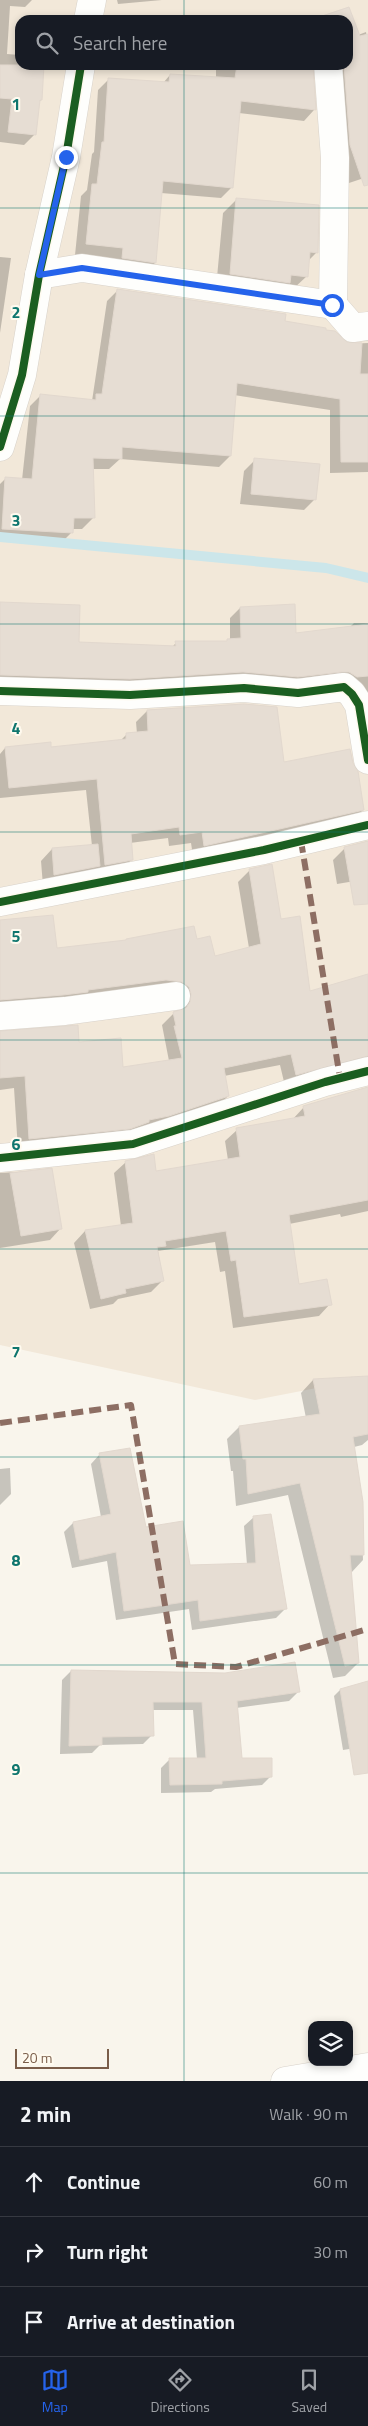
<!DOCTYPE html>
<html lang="en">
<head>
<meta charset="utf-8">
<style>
	:root { --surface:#171b24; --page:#20242c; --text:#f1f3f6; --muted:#9ea1a6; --line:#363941; --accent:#2563eb }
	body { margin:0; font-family:"Titillium Web",sans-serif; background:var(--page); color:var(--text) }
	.controls { position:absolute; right:15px; bottom:15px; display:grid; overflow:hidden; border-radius:10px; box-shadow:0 2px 8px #0003 }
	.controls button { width:45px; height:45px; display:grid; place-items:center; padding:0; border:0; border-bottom:1px solid var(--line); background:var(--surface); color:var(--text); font:25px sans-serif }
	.scale { position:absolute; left:15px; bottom:12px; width:94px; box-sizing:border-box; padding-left:5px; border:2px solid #7a5d49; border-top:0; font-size:14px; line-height:18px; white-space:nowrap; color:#7a5d49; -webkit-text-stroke:4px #fffaef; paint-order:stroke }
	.stop { position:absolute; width:15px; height:15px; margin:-11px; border:4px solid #2563eb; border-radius:50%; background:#fff }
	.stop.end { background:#2563eb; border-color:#fff; box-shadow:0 1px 5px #0008 }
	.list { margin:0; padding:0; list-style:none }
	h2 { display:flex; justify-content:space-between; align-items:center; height:65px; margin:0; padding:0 20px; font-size:21px }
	h2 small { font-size:16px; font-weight:400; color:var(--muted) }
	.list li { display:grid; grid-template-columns:32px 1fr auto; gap:15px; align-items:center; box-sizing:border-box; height:70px; padding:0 20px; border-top:1px solid var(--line) }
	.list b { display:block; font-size:19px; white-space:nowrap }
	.list em { font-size:16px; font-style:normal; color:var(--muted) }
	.icon { flex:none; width:28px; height:28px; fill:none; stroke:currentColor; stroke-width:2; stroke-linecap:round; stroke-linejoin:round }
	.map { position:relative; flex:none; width:368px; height:2081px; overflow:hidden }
	.search { position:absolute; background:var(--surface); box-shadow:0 2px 8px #0003; left:15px; right:15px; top:15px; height:55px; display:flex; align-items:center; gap:12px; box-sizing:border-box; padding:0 18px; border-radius:15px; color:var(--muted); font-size:19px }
	.sheet { height:275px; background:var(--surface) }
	nav { display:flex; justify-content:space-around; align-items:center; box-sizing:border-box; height:70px; border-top:1px solid var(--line); background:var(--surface); font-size:14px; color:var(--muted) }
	nav a { display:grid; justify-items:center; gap:2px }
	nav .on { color:var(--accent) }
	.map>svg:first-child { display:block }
	.residential { fill:#f2e8d9; fill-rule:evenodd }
	.shadow { fill:#0003 }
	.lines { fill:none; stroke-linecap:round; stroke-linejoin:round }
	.stream { stroke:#cce6ea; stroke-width:10 }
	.building { fill:#e6ddd3; stroke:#e2d8ce }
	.minor-casing { stroke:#d8d2ca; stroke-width:29 }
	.minor { stroke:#fefefc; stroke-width:28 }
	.quiet { stroke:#8d6e63; stroke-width:6; stroke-dasharray:12 6; stroke-linecap:butt }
	.cycleway-casing { stroke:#fffaef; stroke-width:11 }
	.cycleway { stroke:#1b5e20; stroke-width:8 }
	.route { stroke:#2563eb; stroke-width:6 }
	.grid { fill:none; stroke:#0f766e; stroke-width:1; stroke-opacity:0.55 }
	.grid-label { font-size:16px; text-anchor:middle; font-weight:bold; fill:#0f766e; stroke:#fffaef; stroke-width:4; stroke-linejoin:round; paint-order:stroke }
</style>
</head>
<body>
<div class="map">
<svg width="368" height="2081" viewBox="0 0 368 2081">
	<rect width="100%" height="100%" fill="#f9f5ec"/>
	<path class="residential" d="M 0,0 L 368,0 L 368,1378 L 255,1400 L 0,1345 ZM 20,20 L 348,20 L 348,65 L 20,65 Z"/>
	<g class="shadow">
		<path d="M 0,0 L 32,0 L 25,7 L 10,6 L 7,54 L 20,55 L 20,65 L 43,65 L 41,100 L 38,102 L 35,134 L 24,145 L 0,142 Z"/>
		<path d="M 117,0 L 162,0 L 118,4 Z"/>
		<path d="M 348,8 L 358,35 L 366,32 L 368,44 L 368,184 L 367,177 L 349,183 L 339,156 L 328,65 L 348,65 L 348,20 L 315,20 Z"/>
		<path d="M 216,65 L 313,65 L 314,110 L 304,121 L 239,113 L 232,187 L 221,198 L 161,193 L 155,263 L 144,274 L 113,259 L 75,255 L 81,196 L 87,190 L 92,154 L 94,152 L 98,90 L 109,79 L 163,83 L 170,75 L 216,78 Z"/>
		<path d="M 237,199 L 317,252 L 308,261 L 307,276 L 292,290 L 216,288 L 223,213 Z"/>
		<path d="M 0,257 L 11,258 L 0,333 Z"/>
		<path d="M 118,290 L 324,332 L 347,344 L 368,343 L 368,472 L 330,473 L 330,410 L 234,395 L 230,456 L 219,467 L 120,459 L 109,469 L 92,469 L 93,518 L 82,529 L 72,529 L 71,533 L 60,544 L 0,540 L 0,484 L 6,478 L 22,480 L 30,406 L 41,395 L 92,401 L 107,301 Z"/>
		<path d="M 255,460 L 315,499 L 304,510 L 240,504 L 244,471 Z"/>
		<path d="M 0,603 L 78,643 L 172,647 L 176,643 L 225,642 L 230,640 L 230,618 L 240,608 L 295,635 L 349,628 L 354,623 L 368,623 L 368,739 L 355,696 L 0,686 Z"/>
		<path d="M 147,711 L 282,763 L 364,809 L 352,821 L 193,856 L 191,843 L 169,846 L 168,838 L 130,843 L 132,859 L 121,871 L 43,886 L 41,861 L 52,849 L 92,846 L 86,790 L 0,798 L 0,754 L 5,748 L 50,748 L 120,741 L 126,735 L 137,734 L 136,722 Z"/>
		<path d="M 368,841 L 368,885 L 367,879 L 337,884 L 333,860 L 345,848 Z"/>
		<path d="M 250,870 L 280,921 L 309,993 L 368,976 L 368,1072 L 285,1086 L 280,1065 L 224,1076 L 228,1096 L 216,1108 L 156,1127 L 18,1150 L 14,1088 L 0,1090 L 0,1033 L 78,1043 L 122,1069 L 169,1061 L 162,1025 L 174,1013 L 180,1011 L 181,1007 L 0,1010 L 0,922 L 56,950 L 196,940 L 214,957 L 249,948 L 238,882 Z"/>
		<path d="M 368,1088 L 368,1211 L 341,1217 L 340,1214 L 289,1224 L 298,1285 L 330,1304 L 319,1316 L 233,1328 L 225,1271 L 220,1272 L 215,1242 L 158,1251 L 163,1280 L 151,1292 L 118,1299 L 113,1304 L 90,1309 L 74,1243 L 85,1231 L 121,1226 L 114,1173 L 126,1162 L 155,1172 L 228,1160 L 225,1141 L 237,1130 L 292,1120 L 304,1107 Z"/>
		<path d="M 51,1170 L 61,1228 L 50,1240 L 0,1248 L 0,1173 Z"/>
		<path d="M 368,1378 L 368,1440 L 362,1445 L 354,1447 L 361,1502 L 363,1560 L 351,1573 L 358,1663 L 345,1676 L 333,1678 L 288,1495 L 236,1506 L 233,1471 L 231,1471 L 227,1439 L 239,1427 L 306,1418 L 301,1393 L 313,1380 Z"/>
		<path d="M 100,1454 L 145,1529 L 189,1567 L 247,1565 L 244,1526 L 254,1517 L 285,1609 L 276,1618 L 192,1630 L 189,1609 L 116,1620 L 107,1561 L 72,1568 L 64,1532 L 73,1523 L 101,1517 L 91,1464 Z"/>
		<path d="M 10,1468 L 11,1494 L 0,1505 L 0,1469 Z"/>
		<path d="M 71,1671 L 298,1692 L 289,1701 L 236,1708 L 240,1759 L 271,1776 L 262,1785 L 215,1789 L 211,1792 L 161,1793 L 161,1768 L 170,1759 L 197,1759 L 193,1710 L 152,1710 L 152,1735 L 143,1744 L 100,1745 L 92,1753 L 60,1754 L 62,1680 Z"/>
		<path d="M 368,1683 L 368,1746 L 343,1750 L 334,1696 L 340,1690 Z"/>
	</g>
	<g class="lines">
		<path class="stream" d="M 0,537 L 326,568 L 368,578"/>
	</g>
	<g class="building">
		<path d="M 349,7 L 360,36 L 368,34 L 368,185 L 364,186 L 350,145 L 344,65 L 348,65 L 348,20 L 320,20 L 319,17 Z"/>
		<path d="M 0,65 L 44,65 L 42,100 L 40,100 L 36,135 L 8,132 L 12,99 L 0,98 Z"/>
		<path d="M 237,65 L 313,65 L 316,110 L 241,101 L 233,188 L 163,181 L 156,263 L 122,258 L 123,248 L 86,244 L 92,184 L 97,184 L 102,142 L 104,142 L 108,78 L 169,82 L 170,74 L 235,78 Z"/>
		<path d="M 236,198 L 319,205 L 318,253 L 310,252 L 308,277 L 291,275 L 290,283 L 230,274 Z"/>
		<path d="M 117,289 L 286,314 L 285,321 L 326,328 L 326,330 L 335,331 L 347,342 L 362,343 L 360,374 L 368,374 L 368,462 L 341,462 L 340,399 L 237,383 L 231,456 L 122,447 L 122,459 L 93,458 L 95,518 L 74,518 L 73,533 L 2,529 L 5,477 L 32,479 L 40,394 L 96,400 L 96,394 L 102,394 Z"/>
		<path d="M 254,458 L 320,464 L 316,500 L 251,494 Z"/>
		<path d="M 0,602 L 80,605 L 79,642 L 176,646 L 175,641 L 227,641 L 227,639 L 241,638 L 240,607 L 295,604 L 296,633 L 368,624 L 368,676 L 357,677 L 349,672 L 342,672 L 298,677 L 243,672 L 130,679 L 0,675 Z"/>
		<path d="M 244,704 L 277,707 L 284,762 L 350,749 L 353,763 L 358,771 L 364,810 L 204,846 L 202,832 L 180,835 L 179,827 L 131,834 L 133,860 L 105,865 L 97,779 L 9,788 L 5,747 L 51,742 L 51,747 L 126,739 L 126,733 L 148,731 L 147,710 Z"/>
		<path d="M 368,841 L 368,904 L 354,905 L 344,847 Z"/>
		<path d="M 98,844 L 100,866 L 54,875 L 52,848 Z"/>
		<path d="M 272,864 L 281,919 L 300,916 L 310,991 L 368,974 L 368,1056 L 296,1075 L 291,1054 L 224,1068 L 229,1096 L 169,1116 L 149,1120 L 149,1122 L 130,1129 L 29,1139 L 25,1076 L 0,1078 L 0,1031 L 78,1025 L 79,1042 L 121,1038 L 123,1067 L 182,1058 L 174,1026 L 176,1026 L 173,1012 L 186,1008 L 190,1002 L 191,994 L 189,987 L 182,982 L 166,980 L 88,990 L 88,992 L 63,995 L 0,1000 L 0,920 L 53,915 L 57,948 L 126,940 L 126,939 L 194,926 L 197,939 L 210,936 L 215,956 L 261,944 L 249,869 Z"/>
		<path d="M 368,1087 L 368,1200 L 289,1215 L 299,1284 L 327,1279 L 332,1305 L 244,1317 L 236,1260 L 231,1261 L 226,1231 L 165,1241 L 166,1246 L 157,1247 L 164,1281 L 125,1289 L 126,1293 L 101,1299 L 85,1230 L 133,1223 L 125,1161 L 154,1154 L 156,1171 L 240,1157 L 236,1128 L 305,1116 L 303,1106 Z"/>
		<path d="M 52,1168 L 62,1229 L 21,1236 L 10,1173 Z"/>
		<path d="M 368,1376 L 368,1434 L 353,1437 L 363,1502 L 364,1555 L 350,1555 L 359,1663 L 345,1666 L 300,1483 L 248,1494 L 246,1459 L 243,1459 L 239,1426 L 320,1414 L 313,1379 Z"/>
		<path d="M 130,1448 L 146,1527 L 183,1521 L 190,1565 L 256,1563 L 253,1516 L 271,1514 L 287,1609 L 200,1621 L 198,1600 L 124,1611 L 116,1552 L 80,1560 L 73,1522 L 111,1514 L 99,1453 Z"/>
		<path d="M 295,1662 L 300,1692 L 237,1701 L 242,1758 L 272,1758 L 272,1777 L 222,1781 L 222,1784 L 170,1785 L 169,1758 L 206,1758 L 202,1702 L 153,1702 L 154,1736 L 102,1737 L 102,1745 L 69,1746 L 71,1670 L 225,1673 Z"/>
		<path d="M 368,1681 L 368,1773 L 354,1775 L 340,1689 Z"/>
	</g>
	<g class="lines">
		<defs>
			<g id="minor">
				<path d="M 88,20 L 92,0"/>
				<path d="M 328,65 L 335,158 L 333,305"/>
				<path d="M 39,275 L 82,268 L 333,305 L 353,328 L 368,326"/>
				<path d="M 0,447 L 22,375 L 39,275 L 66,157 L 81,65"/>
				<path d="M 0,691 L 130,695 L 244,688 L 298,693 L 344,687 L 352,694 L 359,705 L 368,760"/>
				<path d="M 0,902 L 264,850 L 368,825"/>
				<path d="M 0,1016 L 65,1011 L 176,996"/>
				<path d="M 0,1158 L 133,1144 L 325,1082 L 368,1071"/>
				<path d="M 285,2081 L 368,2067"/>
			</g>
		</defs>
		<use href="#minor" class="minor-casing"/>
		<use href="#minor" class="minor"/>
		<g class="quiet">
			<path d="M 301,841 L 340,1078"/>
			<path d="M 0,1423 L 131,1405 L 175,1664 L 236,1667 L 368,1629"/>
		</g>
		<defs>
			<g id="cycleway">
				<path d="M 0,447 L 22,375 L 39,275 L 66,157 L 81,65"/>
				<path d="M 0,691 L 130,695 L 244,688 L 298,693 L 344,687 L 352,694 L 359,705 L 368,760"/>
				<path d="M 0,902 L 264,850 L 368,825"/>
				<path d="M 0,1158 L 133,1144 L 325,1082 L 368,1071"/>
			</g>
		</defs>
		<use href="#cycleway" class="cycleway-casing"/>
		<use href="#cycleway" class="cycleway"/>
	</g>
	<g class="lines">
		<path class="route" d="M 66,157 L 39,275 L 82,268 L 332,305"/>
	</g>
	<path class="grid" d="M 184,0 L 184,20M 184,65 L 184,2081M 0,208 L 368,208M 0,416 L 368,416M 0,624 L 368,624M 0,832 L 368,832M 0,1040 L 368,1040M 0,1249 L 368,1249M 0,1457 L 368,1457M 0,1665 L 368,1665M 0,1873 L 368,1873"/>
	<g class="grid-label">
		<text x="16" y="110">1</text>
		<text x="16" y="318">2</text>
		<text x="16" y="526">3</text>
		<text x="16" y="734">4</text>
		<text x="16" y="942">5</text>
		<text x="16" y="1150">6</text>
		<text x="16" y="1358">7</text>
		<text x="16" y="1566">8</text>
		<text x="16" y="1775">9</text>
	</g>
</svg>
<div class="controls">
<button><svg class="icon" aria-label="layers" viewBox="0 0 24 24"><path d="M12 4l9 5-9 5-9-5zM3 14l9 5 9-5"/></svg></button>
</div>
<div class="scale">20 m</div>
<div class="stop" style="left:332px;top:305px"></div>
<div class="stop end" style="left:66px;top:157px"></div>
<div class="search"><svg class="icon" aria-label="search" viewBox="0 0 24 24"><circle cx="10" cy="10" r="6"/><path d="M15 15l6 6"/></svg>Search here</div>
</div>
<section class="sheet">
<h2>2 min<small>Walk · 90 m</small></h2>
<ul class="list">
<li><svg class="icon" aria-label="ahead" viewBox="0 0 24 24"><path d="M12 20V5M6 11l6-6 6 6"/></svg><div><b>Continue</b></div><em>60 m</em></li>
<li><svg class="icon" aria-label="right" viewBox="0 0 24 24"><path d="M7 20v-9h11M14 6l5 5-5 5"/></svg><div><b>Turn right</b></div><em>30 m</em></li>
<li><svg class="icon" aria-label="arrive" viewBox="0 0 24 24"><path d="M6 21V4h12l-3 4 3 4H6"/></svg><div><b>Arrive at destination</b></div></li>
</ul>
</section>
<nav>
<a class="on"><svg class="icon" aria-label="map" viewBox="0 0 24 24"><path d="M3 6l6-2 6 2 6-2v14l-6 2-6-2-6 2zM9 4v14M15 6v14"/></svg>Map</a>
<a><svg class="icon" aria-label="directions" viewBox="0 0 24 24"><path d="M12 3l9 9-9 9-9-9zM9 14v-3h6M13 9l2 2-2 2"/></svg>Directions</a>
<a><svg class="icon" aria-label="saved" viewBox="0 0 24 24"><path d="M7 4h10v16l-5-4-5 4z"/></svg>Saved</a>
</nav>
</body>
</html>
